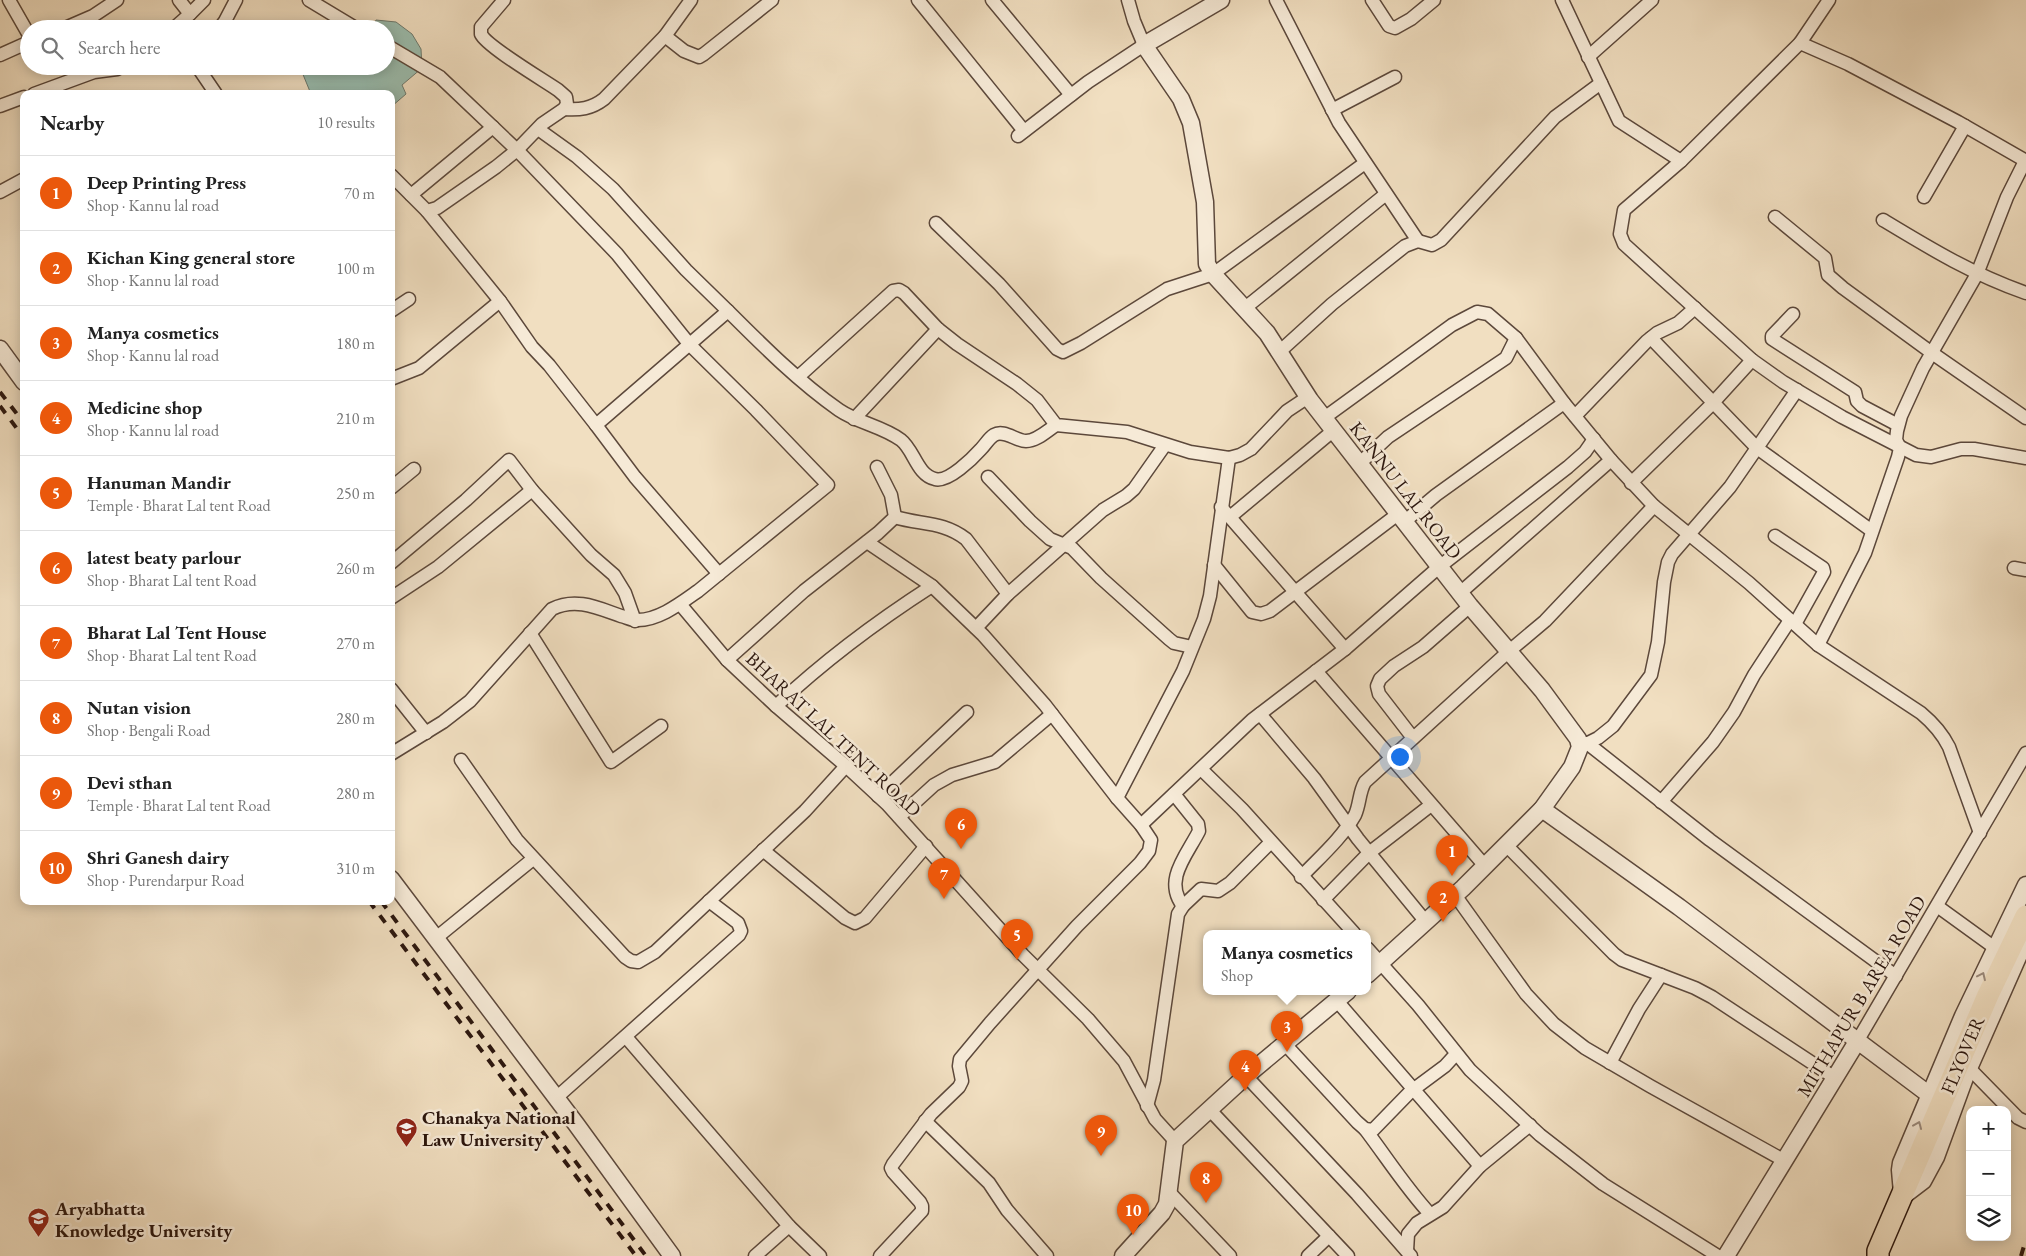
<!DOCTYPE html>
<html lang="en">
<head>
<meta charset="utf-8">
<style>
	:root { --surface:#fff; --page:#f2f2f2; --text:#222; --muted:#767676; --line:#e0e0e0; --accent:#ea580c }
	body { margin:0; font-family:"EB Garamond",serif; background:var(--page); color:var(--text) }
	.controls { position:absolute; right:15px; bottom:15px; display:grid; overflow:hidden; border-radius:10px; box-shadow:0 2px 12px #0003 }
	.controls button { width:45px; height:45px; display:grid; place-items:center; padding:0; border:0; border-bottom:1px solid var(--line); background:var(--surface); color:var(--text); font:25px sans-serif }
	.you { position:absolute; left:1399px; top:756px; width:18px; height:18px; margin:-12px; border:4px solid #fff; border-radius:50%; background:#1a73e8; box-shadow:0 0 0 8px #1a73e833 }
	.badge { display:grid; place-items:center; width:32px; height:32px; border-radius:50%; background:var(--accent); color:#fff; font-size:16px; font-weight:700 }
	.pin { position:absolute; translate:-50% -41px; filter:drop-shadow(0 1px 2px #0008) }
	.pin::after { content:''; position:absolute; top:26px; width:18px; height:15px; background:inherit; clip-path:polygon(0 0,100% 0,50% 100%) }
	.popup { position:absolute; left:1203px; top:930px; width:168px; height:65px; box-sizing:border-box; display:grid; place-content:center; border-radius:10px; background:var(--surface); filter:drop-shadow(0 1px 4px #0005); font-size:16px; white-space:nowrap; color:var(--muted) }
	.popup b { font-size:19px; color:var(--text) }
	.popup::after { content:''; position:absolute; left:50%; top:100%; margin-left:-10px; border:10px solid transparent; border-top-color:var(--surface) }
	.list { margin:0; padding:0; list-style:none }
	h2 { display:flex; justify-content:space-between; align-items:center; height:65px; margin:0; padding:0 20px; font-size:21px }
	h2 small { font-size:16px; font-weight:400; color:var(--muted) }
	.list li { display:grid; grid-template-columns:32px 1fr auto; gap:15px; align-items:center; box-sizing:border-box; height:75px; padding:0 20px; border-top:1px solid var(--line) }
	.list b { display:block; font-size:19px; white-space:nowrap }
	.list p { margin:0; font-size:16px; white-space:nowrap; color:var(--muted) }
	.list em { font-size:16px; font-style:normal; color:var(--muted) }
	.icon { flex:none; width:28px; height:28px; fill:none; stroke:currentColor; stroke-width:2; stroke-linecap:round; stroke-linejoin:round }
	.map { position:relative; flex:none; width:2026px; height:1256px; overflow:hidden }
	.search { position:absolute; background:var(--surface); box-shadow:0 2px 12px #0003; left:20px; top:20px; width:375px; height:55px; display:flex; align-items:center; gap:12px; box-sizing:border-box; padding:0 18px; border-radius:28px; color:var(--muted); font-size:19px }
	.panel { position:absolute; background:var(--surface); box-shadow:0 2px 12px #0003; left:20px; top:90px; width:375px; height:815px; border-radius:10px }
	.map>svg:first-child { display:block }
	.water { fill:#9bbdae; stroke:#6e7a6e }
	.lines { fill:none; stroke-linecap:round; stroke-linejoin:round }
	.minor-casing { stroke:#5c483b; stroke-width:15 }
	.tertiary-casing { stroke:#5c483b; stroke-width:19 }
	.trunk-casing { stroke:#2b160e; stroke-width:24 }
	.minor { stroke:#f6ead7; stroke-width:12 }
	.tertiary { stroke:#f6ead7; stroke-width:16 }
	.trunk { stroke:#f1dfc1; stroke-width:21 }
	.rail { stroke:#2b160e; stroke-width:4; stroke-dasharray:9 9; stroke-linecap:butt }
	.oneway { stroke:#9b8b7d }
	.labels { text-anchor:middle; stroke-width:5; stroke-linejoin:round; paint-order:stroke }
	.street-label { font-size:19px; fill:#2b160e; stroke:#f6ead7 }
	.poi-label { font-size:19px; font-weight:bold; fill:#2b160e; stroke:#f6ead7; text-anchor:start }
</style>
</head>
<body>
<div class="map">
<svg width="2026" height="1256" viewBox="0 0 2026 1256">
	<rect width="100%" height="100%" fill="#f1dfc1"/>
	<filter id="stains"><feTurbulence type="fractalNoise" baseFrequency=".004" numOctaves="4"/><feColorMatrix values="0 0 0 0 .2 0 0 0 0 .09 0 0 0 0 .02 0 0 0 .5 -.17"/></filter>
	<radialGradient id="worn" r=".72"><stop offset=".6" stop-color="#630" stop-opacity="0"/><stop offset="1" stop-color="#630" stop-opacity=".3"/></radialGradient>
	<path class="water" d="M 376,20 L 396,22 L 412,34 L 421,49 L 422,68 L 402,85 L 406,94 L 391,107 L 391,94 L 311,94 L 302,72 L 304,66 L 386,66 L 386,29 L 372,29 Z"/>
	<g class="lines">
		<defs>
			<g id="minor">
				<path d="M 9,0 L 29,35"/>
				<path d="M 179,0 L 190,14 L 204,0"/>
				<path d="M 309,0 L 357,29"/>
				<path d="M 918,0 L 1024,131"/>
				<path d="M 992,0 L 1071,95"/>
				<path d="M 1276,0 L 1339,123 L 1418,241"/>
				<path d="M 1372,0 L 1389,26 L 1395,28 L 1411,19 L 1434,0"/>
				<path d="M 1562,0 L 1619,121 L 1681,161"/>
				<path d="M 63,29 L 93,16 L 117,0"/>
				<path d="M 173,29 L 190,14"/>
				<path d="M 219,29 L 225,21 L 236,0"/>
				<path d="M 665,36 L 684,51 L 699,57 L 704,54 L 772,0"/>
				<path d="M 1800,43 L 1829,0"/>
				<path d="M 386,45 L 440,77 L 517,150 L 617,254 L 690,345 L 756,410 L 828,485 L 698,591 C 681,603 658,621 636,620 C 631,620 626,617 621,616 C 598,608 576,597 552,609 L 470,701 L 443,722 L 391,754"/>
				<path d="M 0,55 L 29,42"/>
				<path d="M 1588,57 L 1652,0"/>
				<path d="M 197,66 L 216,94"/>
				<path d="M 34,94 L 94,72 L 117,69 L 123,66"/>
				<path d="M 0,106 L 24,97"/>
				<path d="M 564,109 C 580,110 591,109 604,99 L 665,36 L 691,0"/>
				<path d="M 1332,110 L 1395,77"/>
				<path d="M 538,129 L 577,157 L 613,189 L 686,270 L 728,311"/>
				<path d="M 1018,136 L 1088,82 L 1144,45 L 1134,21 L 1128,0"/>
				<path d="M 2026,161 L 1958,122 L 1848,64 L 1800,43 L 1681,161 L 1624,210 L 1620,234 L 1624,244 L 1752,360 L 1783,382 L 1842,417 L 1916,455 L 1931,457 L 1961,449 L 1974,449 L 2026,458"/>
				<path d="M 391,175 L 427,211 L 437,208 L 496,167 L 517,150 L 542,124 L 564,109 L 567,104 L 566,97 L 558,90 C 545,81 486,46 481,34 C 481,33 481,28 481,27 L 504,0"/>
				<path d="M 0,192 L 24,179"/>
				<path d="M 411,195 L 493,127"/>
				<path d="M 1924,197 L 1965,126"/>
				<path d="M 427,211 L 500,301 L 532,347 L 549,365 L 596,425"/>
				<path d="M 1775,217 L 1825,258 L 1828,275 L 1843,288 L 1932,353 L 2026,418"/>
				<path d="M 1883,220 C 1931,249 1972,274 2026,293"/>
				<path d="M 936,223 L 999,284 L 1057,349 L 1063,352 L 1081,343 L 1167,289 L 1213,274 L 1365,163"/>
				<path d="M 1245,308 L 1386,194"/>
				<path d="M 391,311 L 409,299"/>
				<path d="M 1793,314 L 1772,336 L 1772,339 L 1855,392 L 1857,401 L 1862,406 L 1898,425"/>
				<path d="M 1651,338 L 1757,448 L 1872,531"/>
				<path d="M 1278,353 L 1332,304 L 1405,246 L 1418,241 L 1432,245 L 1441,240 L 1555,117 L 1601,83"/>
				<path d="M 798,377 L 893,291 L 899,290 L 904,293 L 938,329 L 957,344 L 1017,384 L 1037,400 L 1056,425 L 1127,432 L 1190,452 L 1229,458 L 1240,455 L 1251,449 L 1287,411 L 1308,397"/>
				<path d="M 391,379 L 419,368 L 500,301"/>
				<path d="M 1575,416 L 1647,341 L 1657,333 L 1678,323 L 1695,308"/>
				<path d="M 1324,418 L 1452,325 L 1477,312 L 1488,314 L 1516,338 L 1564,403 L 1611,460 L 1654,506 L 1749,583 L 1818,645 L 1921,713 C 1933,723 1942,733 1949,747 L 1980,833"/>
				<path d="M 854,419 L 938,329"/>
				<path d="M 1359,464 L 1388,437 L 1506,358 L 1516,338"/>
				<path d="M 988,477 L 1030,521 L 1050,539 L 1072,548 L 1101,578 L 1169,639 L 1174,643 L 1192,647"/>
				<path d="M 1631,483 L 1711,405 L 1752,360"/>
				<path d="M 391,488 L 414,469"/>
				<path d="M 1221,507 L 1345,649"/>
				<path d="M 895,517 C 920,525 943,521 966,539 L 1008,594 L 1103,510 L 1126,496 L 1134,489 L 1165,445"/>
				<path d="M 1230,517 L 1334,430"/>
				<path d="M 1404,522 L 1436,495 L 1564,403"/>
				<path d="M 1775,536 L 1823,568 L 1824,572 L 1795,624"/>
				<path d="M 867,542 L 932,586 L 983,635 L 1045,705 L 1117,798 L 1141,825 L 1151,840 L 1149,851 L 1140,863 L 1077,926 L 990,1023 L 960,1059 L 959,1066 L 962,1081 L 959,1087 L 931,1114 L 893,1164 L 891,1168 L 893,1172 L 920,1202 L 922,1206 L 922,1211 L 880,1256"/>
				<path d="M 391,563 L 466,500 L 509,460 L 532,490 L 591,555 L 614,575 L 625,593 L 635,621"/>
				<path d="M 1214,565 L 1252,612 L 1261,614 L 1270,611 L 1398,514"/>
				<path d="M 2014,568 L 2026,570"/>
				<path d="M 719,574 L 635,477 L 596,425 L 728,311 C 763,346 799,382 839,410 C 858,423 882,426 901,440 C 914,450 917,475 935,479 C 948,483 973,458 981,449 C 985,445 989,438 994,435 C 1004,429 1016,441 1026,441 C 1037,441 1048,430 1056,425"/>
				<path d="M 1460,593 L 1611,460"/>
				<path d="M 391,598 L 438,567 L 532,490"/>
				<path d="M 680,604 L 727,660 L 776,706 L 846,766 L 887,804 L 1023,955 L 1088,1019 L 1124,1061 L 1155,1119 L 1175,1141"/>
				<path d="M 976,628 L 1008,594"/>
				<path d="M 530,633 L 611,762 L 661,726"/>
				<path d="M 1818,645 L 1865,553 L 1898,457 L 1900,448 L 1896,440 L 1897,431 L 1901,416 L 1923,368 L 1977,274 L 2007,197 L 2025,161"/>
				<path d="M 727,660 L 804,591 L 878,533 L 895,517 L 891,495 L 877,467"/>
				<path d="M 1316,671 L 1485,866"/>
				<path d="M 391,689 L 426,733"/>
				<path d="M 776,706 C 824,661 876,622 932,586"/>
				<path d="M 1260,714 L 1314,778 L 1358,839 L 1426,922"/>
				<path d="M 1413,738 L 1379,694 L 1377,686 L 1380,679 L 1394,666 L 1423,647 L 1470,606"/>
				<path d="M 1587,743 L 1710,840 L 1896,976"/>
				<path d="M 1580,747 L 1598,738 L 1613,726 L 1651,675 L 1658,642 L 1664,582 L 1668,562 L 1672,554 L 1730,487 L 1797,390"/>
				<path d="M 461,760 L 517,840 L 625,957 L 631,961 L 638,962 L 655,952 L 805,811 L 846,766"/>
				<path d="M 1201,769 L 1242,809 L 1354,933"/>
				<path d="M 1174,794 L 1198,824 L 1199,831 C 1187,855 1163,880 1183,906"/>
				<path d="M 878,796 L 967,712"/>
				<path d="M 1117,798 L 1183,671 L 1204,619 L 1210,596 L 1229,458"/>
				<path d="M 1661,802 L 1713,742 L 1734,712 L 1754,675 L 1790,620"/>
				<path d="M 899,817 L 934,785 L 952,775 L 995,762 L 1052,714"/>
				<path d="M 1141,825 L 1252,720 L 1345,649 L 1439,567 L 1568,467 L 1585,452 L 1594,439"/>
				<path d="M 1506,845 L 1614,954 L 1622,960 L 1695,988 L 1712,997 L 1835,1078"/>
				<path d="M 763,850 L 845,918 L 855,923 L 865,918 L 926,846"/>
				<path d="M 1301,877 C 1319,858 1342,838 1355,815 C 1360,804 1359,792 1365,782 L 1508,652 L 1545,621 L 1654,506"/>
				<path d="M 1455,895 L 1526,994 L 1554,1024 L 1585,1048 L 1650,1086 L 1785,1161"/>
				<path d="M 1323,900 L 1369,853 L 1431,805"/>
				<path d="M 1937,906 L 1995,948"/>
				<path d="M 436,938 L 533,859"/>
				<path d="M 1367,948 L 1418,1005 L 1470,1070 L 1540,1135 L 1603,1184 L 1718,1256"/>
				<path d="M 1337,1001 L 1480,1166"/>
				<path d="M 626,1037 L 789,1226 L 820,1256"/>
				<path d="M 1858,1040 L 2026,753"/>
				<path d="M 1284,1043 L 1357,1122 L 1365,1129 L 1373,1130 L 1410,1092 L 1445,1066 L 1456,1054"/>
				<path d="M 1610,1063 L 1639,1009 L 1661,975"/>
				<path d="M 1969,1068 L 2018,1118 L 2026,1122"/>
				<path d="M 1246,1076 L 1357,1194 L 1411,1256"/>
				<path d="M 556,1098 L 739,935 L 741,931 L 738,923 L 709,901"/>
				<path d="M 1147,1106 L 1154,1080 L 1178,914 L 1183,906 L 1201,889 L 1218,891 L 1230,883 L 1271,842"/>
				<path d="M 1209,1109 L 1348,1256"/>
				<path d="M 925,1121 L 989,1183 L 1007,1210 L 1047,1256"/>
				<path d="M 1365,1129 C 1387,1158 1406,1188 1430,1214"/>
				<path d="M 1169,1192 L 1230,1256"/>
				<path d="M 1407,1251 L 1408,1234 L 1417,1223 L 1443,1207 L 1480,1166 L 1530,1125"/>
				<path d="M 755,1256 L 789,1226"/>
				<path d="M 1308,1256 L 1329,1236"/>
			</g>
			<g id="tertiary">
				<path d="M 1221,0 L 1144,45 L 1181,99 L 1191,123 L 1205,202 L 1207,264 L 1213,274 L 1267,333 L 1310,400 L 1470,606 L 1542,690 L 1578,739 L 1580,747 L 1572,767 L 1542,809 L 1463,888 L 1367,975"/>
				<path d="M 0,349 L 24,382"/>
				<path d="M 1542,809 L 1679,907 L 1931,1096"/>
				<path d="M 391,879 L 576,1124 L 672,1256"/>
				<path d="M 1902,1193 L 1900,1170 L 1901,1163 L 1963,1016 L 2026,885"/>
				<path d="M 1902,1197 L 1923,1181 L 1936,1157 L 1966,1075 L 2026,939"/>
				<path d="M 1123,1256 L 1162,1213 L 1167,1204 L 1175,1141 L 1246,1076 L 1348,991"/>
				<path d="M 1726,1256 L 1858,1040"/>
			</g>
			<path id="trunk" d="M 1878,1256 L 1878,1251 L 1988,995 L 2026,916"/>
		</defs>
		<use href="#minor" class="minor-casing"/>
		<use href="#tertiary" class="tertiary-casing"/>
		<use href="#trunk" class="trunk-casing"/>
		<use href="#minor" class="minor"/>
		<use href="#tertiary" class="tertiary"/>
		<use href="#trunk" class="trunk"/>
		<g class="rail">
			<path d="M 0,392 L 24,423"/>
			<path d="M 0,406 L 24,438"/>
			<path d="M 369,901 L 636,1256"/>
			<path d="M 381,901 L 646,1256"/>
			<path d="M 2021,1256 L 2026,1239"/>
		</g>
	</g>
	<defs><path id="oneway-chevron" d="M-2-3.5L2.5 0L-2 3.5" fill="none" stroke-width="1.6" stroke-linecap="round" stroke-linejoin="round" transform="scale(1.25)"/></defs>
	<g class="oneway">
		<use href="#oneway-chevron" transform="translate(1982 976) rotate(-65)"/>
		<use href="#oneway-chevron" transform="translate(1918 1125) rotate(-67)"/>
	</g>
	<defs>
		<symbol id="university-pin" viewBox="-11 -11 22 30"><path d="M0 17L-7.5 6A9.5 9.5 0 1 1 7.5 6Z" fill="#8f2418" stroke="#f6ead7"/><path d="M0-5L7-2L0 1L-7-2ZM-4 1L0 2.5L4 1V4Q0 6-4 4Z" fill="#fff"/></symbol>
	</defs>
	<g fill-rule="evenodd">
		<use href="#university-pin" x="394" y="1116" width="25" height="34"/>
		<use href="#university-pin" x="26" y="1206" width="25" height="34"/>
	</g>
	<g class="labels">
		<g class="street-label">
			<text transform="translate(1406 490) rotate(52)" y="7">KANNU LAL ROAD</text>
			<text transform="translate(834 734) rotate(43)" y="7">BHARAT LAL TENT ROAD</text>
			<text transform="translate(1861 996) rotate(-59)" y="7">MITHAPUR B AREA ROAD</text>
			<text transform="translate(1962 1055) rotate(-67)" y="7">FLYOVER</text>
		</g>
		<g class="poi-label">
			<text x="422" y="1124">Chanakya National<tspan x="422" dy="22">Law University</tspan></text>
			<text x="55" y="1215">Aryabhatta<tspan x="55" dy="22">Knowledge University</tspan></text>
		</g>
	</g>
	<rect width="100%" height="100%" filter="url(#stains)"/>
	<rect width="100%" height="100%" fill="url(#worn)"/>
</svg>
<div class="controls">
<button>+</button>
<button>−</button>
<button><svg class="icon" aria-label="layers" viewBox="0 0 24 24"><path d="M12 4l9 5-9 5-9-5zM3 14l9 5 9-5"/></svg></button>
</div>
<div class="you"></div>
<div class="pin badge" style="left:1452px;top:876px">1</div>
<div class="pin badge" style="left:1443px;top:922px">2</div>
<div class="pin badge" style="left:1287px;top:1052px">3</div>
<div class="popup"><b>Manya cosmetics</b>Shop</div>
<div class="pin badge" style="left:1245px;top:1091px">4</div>
<div class="pin badge" style="left:1017px;top:960px">5</div>
<div class="pin badge" style="left:961px;top:849px">6</div>
<div class="pin badge" style="left:944px;top:899px">7</div>
<div class="pin badge" style="left:1206px;top:1203px">8</div>
<div class="pin badge" style="left:1101px;top:1156px">9</div>
<div class="pin badge" style="left:1133px;top:1235px">10</div>
<div class="search"><svg class="icon" aria-label="search" viewBox="0 0 24 24"><circle cx="10" cy="10" r="6"/><path d="M15 15l6 6"/></svg>Search here</div>
<section class="panel">
<h2>Nearby<small>10 results</small></h2>
<ul class="list">
<li><span class="badge">1</span><div><b>Deep Printing Press</b><p>Shop · Kannu lal road</p></div><em>70 m</em></li>
<li><span class="badge">2</span><div><b>Kichan King general store</b><p>Shop · Kannu lal road</p></div><em>100 m</em></li>
<li><span class="badge">3</span><div><b>Manya cosmetics</b><p>Shop · Kannu lal road</p></div><em>180 m</em></li>
<li><span class="badge">4</span><div><b>Medicine shop</b><p>Shop · Kannu lal road</p></div><em>210 m</em></li>
<li><span class="badge">5</span><div><b>Hanuman Mandir</b><p>Temple · Bharat Lal tent Road</p></div><em>250 m</em></li>
<li><span class="badge">6</span><div><b>latest beaty parlour</b><p>Shop · Bharat Lal tent Road</p></div><em>260 m</em></li>
<li><span class="badge">7</span><div><b>Bharat Lal Tent House</b><p>Shop · Bharat Lal tent Road</p></div><em>270 m</em></li>
<li><span class="badge">8</span><div><b>Nutan vision</b><p>Shop · Bengali Road</p></div><em>280 m</em></li>
<li><span class="badge">9</span><div><b>Devi sthan</b><p>Temple · Bharat Lal tent Road</p></div><em>280 m</em></li>
<li><span class="badge">10</span><div><b>Shri Ganesh dairy</b><p>Shop · Purendarpur Road</p></div><em>310 m</em></li>
</ul>
</section>
</div>
</body>
</html>
